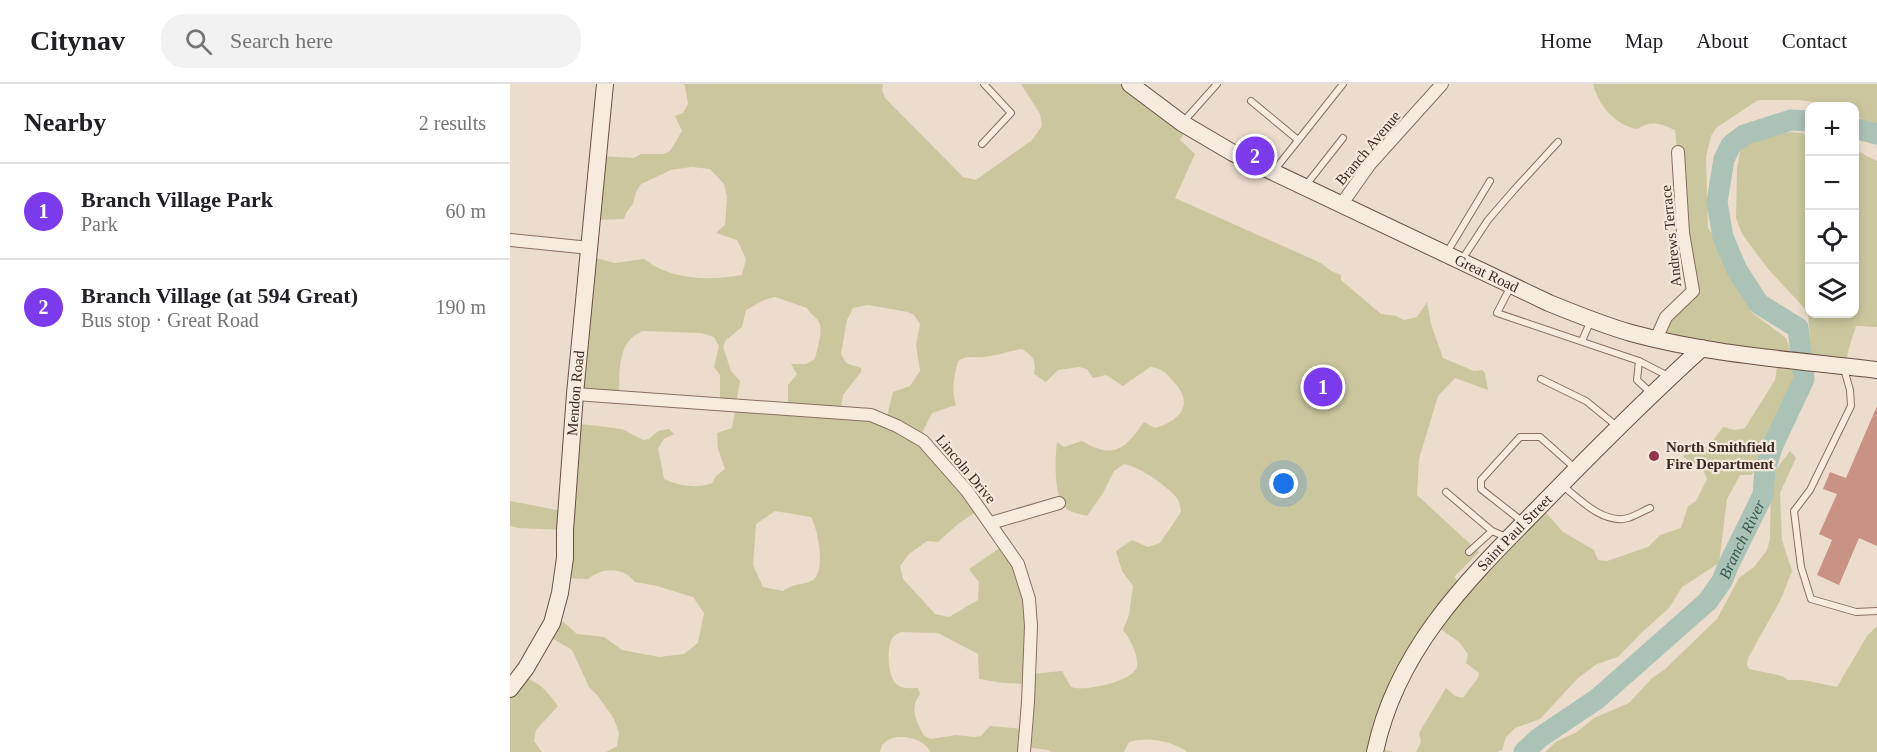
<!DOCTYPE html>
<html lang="en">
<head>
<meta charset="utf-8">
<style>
	:root { --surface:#fff; --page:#f2f2f2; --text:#202124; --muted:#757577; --line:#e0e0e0; --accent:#7c3aed }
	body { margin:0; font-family:"Times New Roman",serif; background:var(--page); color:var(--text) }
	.controls { position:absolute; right:18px; top:18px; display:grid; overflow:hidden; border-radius:12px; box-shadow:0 3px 9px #0003 }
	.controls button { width:54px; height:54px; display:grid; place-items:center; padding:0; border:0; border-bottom:2px solid var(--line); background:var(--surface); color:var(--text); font:30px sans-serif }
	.you { position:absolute; left:774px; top:400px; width:21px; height:21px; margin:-15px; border:4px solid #fff; border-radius:50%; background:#1a73e8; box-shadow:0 0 0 9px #1a73e833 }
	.badge { display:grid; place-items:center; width:39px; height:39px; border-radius:50%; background:var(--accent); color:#fff; font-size:20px; font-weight:700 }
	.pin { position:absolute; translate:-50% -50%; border:3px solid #fff; box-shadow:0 2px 6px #0006 }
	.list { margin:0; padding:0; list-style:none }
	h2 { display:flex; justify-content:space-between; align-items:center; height:78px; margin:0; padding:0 24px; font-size:26px }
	h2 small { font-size:20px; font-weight:400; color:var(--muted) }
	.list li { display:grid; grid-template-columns:39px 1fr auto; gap:18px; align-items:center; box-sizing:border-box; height:96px; padding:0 24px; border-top:2px solid var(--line) }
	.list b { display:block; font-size:22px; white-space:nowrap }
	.list p { margin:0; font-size:20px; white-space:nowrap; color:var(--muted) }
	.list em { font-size:20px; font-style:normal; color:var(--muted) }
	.icon { flex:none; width:33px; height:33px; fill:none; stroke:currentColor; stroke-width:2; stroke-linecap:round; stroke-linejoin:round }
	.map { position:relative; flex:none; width:1367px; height:668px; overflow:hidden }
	header { display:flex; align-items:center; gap:36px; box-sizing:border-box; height:84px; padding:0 30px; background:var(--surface); border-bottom:2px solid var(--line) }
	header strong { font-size:28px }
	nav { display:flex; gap:33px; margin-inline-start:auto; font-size:21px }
	.search { width:420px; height:54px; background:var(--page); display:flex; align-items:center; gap:15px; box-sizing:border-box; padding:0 21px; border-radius:24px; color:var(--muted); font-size:22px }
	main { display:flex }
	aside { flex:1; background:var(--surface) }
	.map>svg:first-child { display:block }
	.green { fill:#cac79f; fill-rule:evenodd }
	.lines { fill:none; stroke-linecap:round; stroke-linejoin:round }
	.river { stroke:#abc2b7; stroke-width:21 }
	.building { fill:#c89384 }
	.lane-casing { stroke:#896e60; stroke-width:8 }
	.street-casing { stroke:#896e60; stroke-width:14 }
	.secondary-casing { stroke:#6b4f43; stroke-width:18 }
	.lane { stroke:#f7ebde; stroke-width:6 }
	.street { stroke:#f7ebde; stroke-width:12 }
	.secondary { stroke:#f7ebde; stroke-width:16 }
	.poi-dot { fill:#943447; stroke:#f4e8da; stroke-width:2 }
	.labels { text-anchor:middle; stroke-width:4.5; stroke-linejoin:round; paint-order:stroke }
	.street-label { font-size:15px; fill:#3a2922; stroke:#f4e8da }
	.poi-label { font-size:15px; font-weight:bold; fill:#3a2922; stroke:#f4e8da; text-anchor:start }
	.water-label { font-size:16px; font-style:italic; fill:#33594f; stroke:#f4e8da }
</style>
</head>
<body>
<header>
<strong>Citynav</strong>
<div class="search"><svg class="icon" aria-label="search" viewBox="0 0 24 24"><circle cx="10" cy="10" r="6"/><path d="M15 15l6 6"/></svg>Search here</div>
<nav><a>Home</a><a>Map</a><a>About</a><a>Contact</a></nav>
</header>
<main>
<aside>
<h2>Nearby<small>2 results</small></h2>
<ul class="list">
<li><span class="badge">1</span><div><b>Branch Village Park</b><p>Park</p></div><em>60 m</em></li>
<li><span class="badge">2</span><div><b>Branch Village (at 594 Great)</b><p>Bus stop · Great Road</p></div><em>190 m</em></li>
</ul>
</aside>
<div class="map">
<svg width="1367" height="668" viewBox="0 0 1367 668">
	<rect width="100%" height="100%" fill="#ecdccb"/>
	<g class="green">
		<path d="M 173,0 L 373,0 L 372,6 L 375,14 L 453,93 L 466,96 L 522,56 L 532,42 L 530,30 L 511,0 L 626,0 L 679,41 L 670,56 L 685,70 L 665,114 L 811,179 L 821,187 L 831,191 L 831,196 L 871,230 L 886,232 L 894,236 L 907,233 L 917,218 L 921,240 L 933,274 L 964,287 L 972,286 L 975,289 L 978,306 L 945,294 L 928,312 L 909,375 L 907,411 L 969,468 L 944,493 L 953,503 L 1032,424 L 1053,448 L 1084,466 L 1088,476 L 1097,477 L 1138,463 L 1150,451 L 1171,444 L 1178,422 L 1186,417 L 1197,395 L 1192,383 L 1173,373 L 1176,367 L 1183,369 L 1189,363 L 1198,363 L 1213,343 L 1225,346 L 1235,344 L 1265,296 L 1269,271 L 1153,254 L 1154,238 L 1182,210 L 1165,46 C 1150,39 1141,36 1127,45 C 1105,41 1088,21 1083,0 L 1367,0 L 1367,41 L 1345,32 L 1344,22 L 1311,22 L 1303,18 L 1289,16 L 1248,16 L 1206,44 L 1201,52 L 1196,73 L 1198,144 L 1214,167 L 1241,228 L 1276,254 L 1283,274 L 1285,308 L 1282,320 L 1265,351 L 1261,369 L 1241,391 L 1230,391 L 1217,415 L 1209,479 L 1172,503 L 1159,524 L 1131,549 L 1108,573 L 1087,580 L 1068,594 L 1030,635 L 1005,644 L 996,653 L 992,666 L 987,668 L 906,668 L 911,658 L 909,649 L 936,604 L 945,612 L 953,614 L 968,594 L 969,589 L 956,579 L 958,570 L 949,558 L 925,541 L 867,664 L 884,668 L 677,668 C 664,657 635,652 619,658 L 614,668 L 541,668 L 538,666 L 516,663 L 514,668 L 420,668 C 415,655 393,650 380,655 C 377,656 374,659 372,661 L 370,668 L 96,668 L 107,662 L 109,649 L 104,635 L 88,612 L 79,603 L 62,566 L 37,551 L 46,532 L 67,550 L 94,553 L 112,566 L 149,573 L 174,570 L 188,559 L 194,529 L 183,513 L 147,502 L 125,498 C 113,483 93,483 78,495 L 53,494 L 55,446 L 8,444 L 0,442 L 0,417 L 57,428 L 64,339 L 112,345 L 133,356 L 139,355 L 148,347 L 159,345 L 164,350 L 154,355 L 148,364 L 154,395 C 169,402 187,405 202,399 L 206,392 L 215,385 L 208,365 L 207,349 L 222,344 L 225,327 L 210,321 L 210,291 L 204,283 L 209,262 L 204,253 L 191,249 L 133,247 C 106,257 110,289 109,312 L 70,312 L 82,173 L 105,179 L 134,175 C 160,196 201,197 232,191 L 236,175 L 227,156 L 206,149 L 215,141 L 217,113 L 214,100 L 200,85 L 181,83 L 161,86 L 131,100 L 126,108 L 123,120 L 116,129 L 114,135 L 88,136 L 92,72 L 124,74 L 131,70 L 153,70 L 160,67 L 172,47 L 165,32 L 173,29 L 178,20 L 175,2 ZM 265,213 L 297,224 C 300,230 303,230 307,235 C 315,244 307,264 305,275 L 296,280 L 281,280 L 287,290 L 278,301 L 278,325 L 226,320 L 230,297 L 221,287 L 213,263 L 216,256 L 232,243 L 236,226 C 248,220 250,216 265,213 ZM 358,221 L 398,228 L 404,231 L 410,240 L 406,261 L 410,287 L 400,302 L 383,308 L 376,337 L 330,330 L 333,311 L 351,288 L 351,284 L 336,279 L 331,270 L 337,236 L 343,224 ZM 512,265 C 524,273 526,276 524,290 L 536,298 L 548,286 L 569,283 L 577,285 L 583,294 L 596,291 L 613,302 L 640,283 C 652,284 656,289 663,297 C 685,320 671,336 645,344 L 634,338 C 615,365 604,376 572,357 L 554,363 L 547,358 C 545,375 543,416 558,426 C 563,429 571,430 577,432 L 593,409 L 604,387 L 614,380 C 630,383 656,401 667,414 C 670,418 670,423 671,428 L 650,459 L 638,463 L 622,456 L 606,467 L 612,487 L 623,502 L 619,531 L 613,546 C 619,553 631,575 626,585 C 619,598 574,608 561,603 L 552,587 L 521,590 L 519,515 L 494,461 L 459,485 L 469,498 L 468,516 L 439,533 L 425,530 L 393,495 L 390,482 L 399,470 L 417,457 L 428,458 L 448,440 L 469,426 L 410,353 L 422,329 L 446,321 C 441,307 444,291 448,277 C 457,271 463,274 473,273 C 486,272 499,267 512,265 ZM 265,427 L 301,433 C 308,445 316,487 303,496 C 293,502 285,498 273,507 L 253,503 L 243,481 L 246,440 ZM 391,548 L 428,549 L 468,570 L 469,595 L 493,599 L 519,600 L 513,645 L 480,642 L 471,652 L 465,653 L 446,651 L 421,655 L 414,652 C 406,636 399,625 410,610 L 408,604 C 402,604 394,605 389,602 C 377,597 376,562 383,553 C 385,551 388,549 391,548 Z"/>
		<path d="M 1281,48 L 1299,50 L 1300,230 L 1344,230 L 1345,66 L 1367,77 L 1367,243 L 1346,242 C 1342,255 1338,265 1336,279 L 1301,271 L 1298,228 L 1259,186 L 1232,150 L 1226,134 L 1227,85 L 1232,56 Z"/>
		<path d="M 1280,367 L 1286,374 L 1270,409 L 1272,456 L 1282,487 L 1271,515 L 1238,574 L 1237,581 L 1239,585 L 1272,592 L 1278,596 L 1293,596 L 1327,603 L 1357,552 L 1367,542 L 1367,668 L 1035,668 L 1047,657 L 1067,648 L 1084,634 L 1119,619 L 1142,594 L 1154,586 L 1207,535 L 1229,494 L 1244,483 L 1257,466 L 1260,455 L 1261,392 Z"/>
		<path d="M 0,592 C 24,592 35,604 48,622 L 26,646 L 24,657 L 32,668 L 0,668 Z"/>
	</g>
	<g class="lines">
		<g class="river">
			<path d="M 1344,44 L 1367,50"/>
			<path id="s1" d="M 1014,668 L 1029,654 L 1087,615 L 1198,517 L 1212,497 L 1218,482 L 1253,411 L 1255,386 L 1263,361 L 1294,295 L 1288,244 L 1249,220 L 1227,186 L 1213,153 L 1207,118 L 1214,75 L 1221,61 L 1234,51 L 1281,36 L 1300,37"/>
		</g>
	</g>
	<path class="building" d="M 1367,322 L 1367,462 L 1349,454 L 1329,501 L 1307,491 L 1322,456 L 1309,450 L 1327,410 L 1313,405 L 1320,388 L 1336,394 Z"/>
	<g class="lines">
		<defs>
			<g id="lane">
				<path d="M 741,17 L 788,56"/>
				<path d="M 674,37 L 707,0"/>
				<path d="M 472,60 L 501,29 L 474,0"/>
				<path d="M 763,88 L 833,0"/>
				<path d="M 796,101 L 833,54"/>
				<path d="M 936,170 L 980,97"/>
				<path d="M 951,177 L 978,136 L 1004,106 L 1048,58"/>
				<path d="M 1001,202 L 987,229 L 1129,277 L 1127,296 L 1141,309"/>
				<path d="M 1072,257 L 1081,236"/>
				<path d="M 1129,277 L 1160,293"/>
				<path d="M 1334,285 L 1340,306 L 1341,322 L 1300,406 L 1284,427 L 1291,483 L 1301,515 L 1346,528 L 1367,527"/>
				<path d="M 1031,295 L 1076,317 L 1108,343"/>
				<path d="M 1052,401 C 1069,415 1094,441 1118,434 C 1125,432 1133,427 1140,424"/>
				<path d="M 936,408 L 982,447"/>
				<path d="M 1013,438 L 971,405 L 971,396 L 1010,353 L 1030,353 L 1066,385"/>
				<path d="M 959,468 L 982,447 L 996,453"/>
			</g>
			<g id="street">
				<path d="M 831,121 L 860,80 L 932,0"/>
				<path d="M 0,156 L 80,164"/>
				<path d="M 1146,255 L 1156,233 L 1183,207 L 1173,149 L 1168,68"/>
				<path d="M 65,310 L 361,331 L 387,342 L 413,357 L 457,407 L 508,480 L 519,515 L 521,542 L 518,618 L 514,668"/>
				<path d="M 481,439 L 549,419"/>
			</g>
			<g id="secondary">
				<path id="s2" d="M 620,0 L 672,39 L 723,69 L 1039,219 C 1066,230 1093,241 1121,249 C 1201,271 1285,276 1367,286"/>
				<path id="s3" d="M 0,605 L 16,584 L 42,539 L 50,509 L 55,474 L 55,446 L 65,310 L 95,0"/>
				<path id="s4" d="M 865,668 C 888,558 967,487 1042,410 C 1091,360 1140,311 1192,264"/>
			</g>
		</defs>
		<use href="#lane" class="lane-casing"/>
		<use href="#street" class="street-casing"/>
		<use href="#secondary" class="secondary-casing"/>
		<use href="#lane" class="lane"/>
		<use href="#street" class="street"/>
		<use href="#secondary" class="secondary"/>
	</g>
	<circle class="poi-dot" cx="1144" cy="372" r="6"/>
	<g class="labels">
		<g class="street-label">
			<text transform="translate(858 64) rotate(-50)" y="5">Branch Avenue</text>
			<text transform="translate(1161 152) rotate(-96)" y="5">Andrews Terrace</text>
			<text dy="5" stroke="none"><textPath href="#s2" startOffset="405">Great Road</textPath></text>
			<text dy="5" stroke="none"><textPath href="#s3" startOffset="310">Mendon Road</textPath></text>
			<text transform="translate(456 385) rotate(50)" y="5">Lincoln Drive</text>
			<text dy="5" stroke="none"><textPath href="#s4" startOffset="264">Saint Paul Street</textPath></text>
		</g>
		<g class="poi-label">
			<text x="1156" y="368">North Smithfield<tspan x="1156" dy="17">Fire Department</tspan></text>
		</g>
		<g class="water-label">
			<text dy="6" stroke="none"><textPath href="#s1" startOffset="309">Branch River</textPath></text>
		</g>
	</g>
</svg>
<div class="controls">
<button>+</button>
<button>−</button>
<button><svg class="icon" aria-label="locate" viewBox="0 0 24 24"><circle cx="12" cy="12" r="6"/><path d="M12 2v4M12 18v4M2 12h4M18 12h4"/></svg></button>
<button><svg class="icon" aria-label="layers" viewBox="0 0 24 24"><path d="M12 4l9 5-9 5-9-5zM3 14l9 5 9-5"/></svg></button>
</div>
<div class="you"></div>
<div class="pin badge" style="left:813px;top:303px">1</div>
<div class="pin badge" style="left:745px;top:72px">2</div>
</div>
</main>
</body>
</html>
